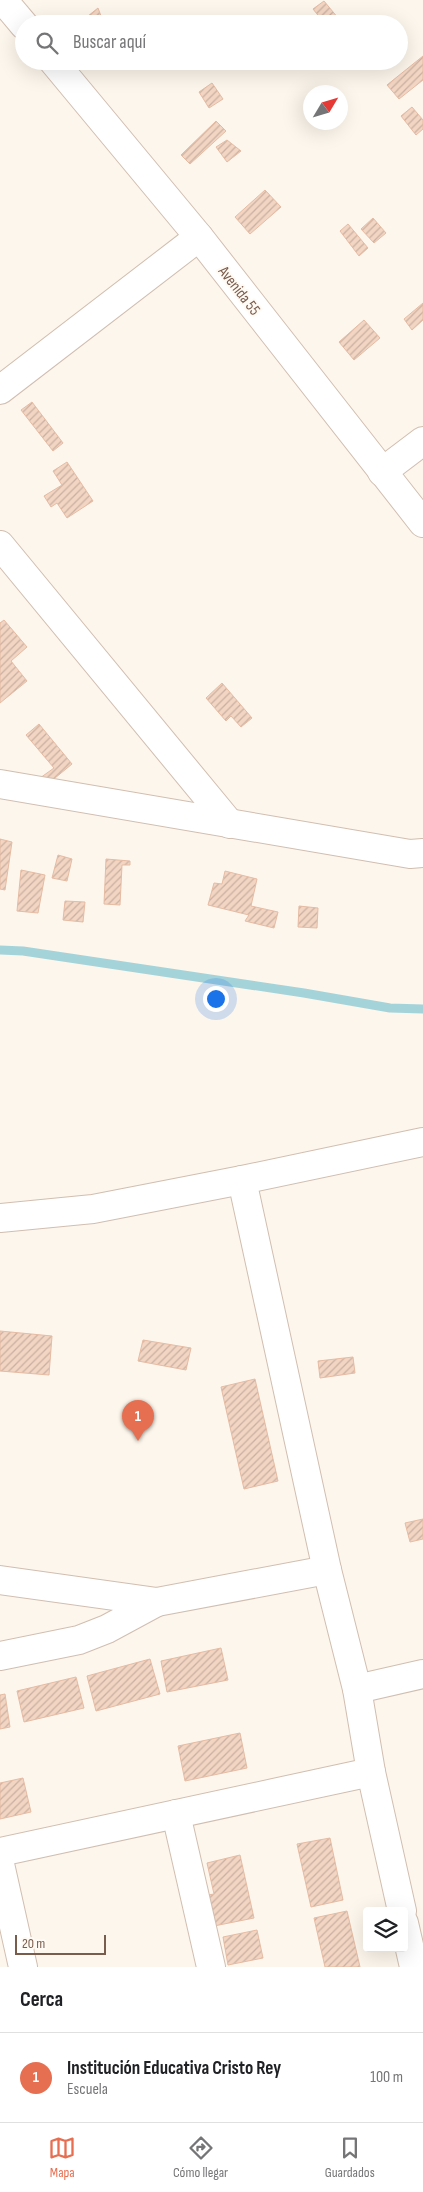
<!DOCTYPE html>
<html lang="es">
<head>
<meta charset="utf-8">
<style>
	:root { --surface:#fff; --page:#f6f6f6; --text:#202124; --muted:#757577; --line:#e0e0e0; --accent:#e76f51 }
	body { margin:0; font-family:"Sofia Sans Condensed",sans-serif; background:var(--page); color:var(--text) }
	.controls { position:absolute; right:15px; bottom:15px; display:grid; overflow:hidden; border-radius:5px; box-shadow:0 5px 20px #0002 }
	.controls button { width:45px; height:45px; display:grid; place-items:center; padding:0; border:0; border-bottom:1px solid var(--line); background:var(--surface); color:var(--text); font:25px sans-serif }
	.compass { position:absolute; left:303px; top:85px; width:45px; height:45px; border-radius:50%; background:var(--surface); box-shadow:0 5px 20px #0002; rotate:52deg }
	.scale { position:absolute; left:15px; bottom:12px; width:91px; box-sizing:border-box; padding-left:5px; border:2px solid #7a5c4d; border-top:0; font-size:14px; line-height:18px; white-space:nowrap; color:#7a5c4d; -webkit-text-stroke:4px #fffaf3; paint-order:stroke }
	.you { position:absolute; left:215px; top:998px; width:18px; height:18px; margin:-12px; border:4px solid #fff; border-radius:50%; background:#1a73e8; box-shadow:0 0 0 8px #1a73e833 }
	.badge { display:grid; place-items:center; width:32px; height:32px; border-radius:50%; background:var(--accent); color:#fff; font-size:16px; font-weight:700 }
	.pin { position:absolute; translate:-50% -41px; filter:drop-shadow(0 1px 2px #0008) }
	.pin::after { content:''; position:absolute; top:26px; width:18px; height:15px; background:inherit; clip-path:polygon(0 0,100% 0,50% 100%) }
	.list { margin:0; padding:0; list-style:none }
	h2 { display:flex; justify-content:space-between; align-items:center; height:65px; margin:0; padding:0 20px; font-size:21px }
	h2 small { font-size:16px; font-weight:400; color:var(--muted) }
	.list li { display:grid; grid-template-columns:32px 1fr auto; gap:15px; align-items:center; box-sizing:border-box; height:90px; padding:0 20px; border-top:1px solid var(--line) }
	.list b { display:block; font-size:19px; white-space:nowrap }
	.list p { margin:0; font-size:16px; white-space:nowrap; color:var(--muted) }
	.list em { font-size:16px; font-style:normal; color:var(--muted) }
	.icon { flex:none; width:28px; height:28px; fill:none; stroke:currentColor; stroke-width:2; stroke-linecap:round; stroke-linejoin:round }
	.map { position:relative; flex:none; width:423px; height:1967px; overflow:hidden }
	.search { position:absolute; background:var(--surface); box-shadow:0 5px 20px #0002; left:15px; right:15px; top:15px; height:55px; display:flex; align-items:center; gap:12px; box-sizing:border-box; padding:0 18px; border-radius:28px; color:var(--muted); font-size:19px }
	.sheet { height:155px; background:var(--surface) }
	nav { display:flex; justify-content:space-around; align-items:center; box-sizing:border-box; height:70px; border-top:1px solid var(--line); background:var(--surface); font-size:14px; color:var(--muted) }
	nav a { display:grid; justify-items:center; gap:2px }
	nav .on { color:var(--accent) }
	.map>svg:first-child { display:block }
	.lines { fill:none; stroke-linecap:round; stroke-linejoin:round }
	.stream { stroke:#a5d3da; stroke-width:9 }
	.building { fill:url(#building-hatch); stroke:#e6bba3 }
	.minor-casing { stroke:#d1beb0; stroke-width:30 }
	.minor { stroke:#fff; stroke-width:28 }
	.labels { text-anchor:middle; stroke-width:4; stroke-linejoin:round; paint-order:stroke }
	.street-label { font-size:16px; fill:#7a5c4d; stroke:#fffaf3 }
</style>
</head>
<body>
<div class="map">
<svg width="423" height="1967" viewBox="0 0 423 1967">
	<defs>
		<pattern id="building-hatch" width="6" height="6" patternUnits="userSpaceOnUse" patternTransform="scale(1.25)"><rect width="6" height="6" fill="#f3d5c3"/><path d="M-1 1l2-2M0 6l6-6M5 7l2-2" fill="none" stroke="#cab0a1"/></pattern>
	</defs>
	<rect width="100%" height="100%" fill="#fdf6ec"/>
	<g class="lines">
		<path class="stream" d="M 0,950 L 23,951 L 304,993 L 390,1008 L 423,1009"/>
	</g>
	<g class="building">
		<path d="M 324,1 L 343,24 L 325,24 L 313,9 Z"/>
		<path d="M 98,8 L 104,24 L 78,24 Z"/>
		<path d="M 423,56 L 423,80 L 399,99 L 387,85 Z"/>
		<path d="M 207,61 L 225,61 L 213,69 Z"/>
		<path d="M 212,83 L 223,99 L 209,108 L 199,92 Z"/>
		<path d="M 412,107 L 423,120 L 423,129 L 416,135 L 401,116 Z"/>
		<path d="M 216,121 L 226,131 L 190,164 L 181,155 Z"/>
		<path d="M 227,140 L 241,151 L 227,162 L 216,147 Z"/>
		<path d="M 265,190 L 281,207 L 250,234 L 235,217 Z"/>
		<path d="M 373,218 L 386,233 L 374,243 L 361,229 Z"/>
		<path d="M 348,224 L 368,248 L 359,256 L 340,231 Z"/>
		<path d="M 423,303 L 423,320 L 412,330 L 404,319 Z"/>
		<path d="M 364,320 L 380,338 L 354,360 L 339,342 Z"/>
		<path d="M 32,402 L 63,443 L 53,451 L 21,410 Z"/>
		<path d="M 67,462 L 93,501 L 67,518 L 57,503 L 51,507 L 44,496 L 62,485 L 53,471 Z"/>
		<path d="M 4,620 L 27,647 L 11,661 L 27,681 L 0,703 L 0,623 Z"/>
		<path d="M 222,683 L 252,718 L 241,727 L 231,716 L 226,721 L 206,698 Z"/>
		<path d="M 39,724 L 72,764 L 49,783 L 40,778 L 54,768 L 26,735 Z"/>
		<path d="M 0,839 L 12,842 L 5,890 L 0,889 Z"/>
		<path d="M 58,855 L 72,859 L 67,881 L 52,878 Z"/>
		<path d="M 106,859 L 130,861 L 130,865 L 122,865 L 120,905 L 104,904 Z"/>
		<path d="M 21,870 L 45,875 L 38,913 L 17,911 Z"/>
		<path d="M 225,871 L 257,879 L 251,906 L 278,912 L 274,928 L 245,921 L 249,915 L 208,905 L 214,883 L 222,884 Z"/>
		<path d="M 65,901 L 85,902 L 83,922 L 63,920 Z"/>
		<path d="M 299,906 L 318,908 L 317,928 L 298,927 Z"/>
		<path d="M 0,1331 L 52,1336 L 49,1375 L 0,1371 Z"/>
		<path d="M 143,1340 L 191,1348 L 186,1370 L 138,1361 Z"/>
		<path d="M 353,1357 L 355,1373 L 320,1378 L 318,1361 Z"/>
		<path d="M 255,1379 L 278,1481 L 244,1489 L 221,1387 Z"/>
		<path d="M 423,1519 L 423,1539 L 410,1542 L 405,1523 Z"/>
		<path d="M 221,1648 L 228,1680 L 167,1692 L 161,1661 Z"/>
		<path d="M 150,1659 L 160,1694 L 96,1711 L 87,1676 Z"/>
		<path d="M 76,1677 L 84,1708 L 24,1722 L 17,1691 Z"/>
		<path d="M 5,1694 L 10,1727 L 0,1729 L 0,1695 Z"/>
		<path d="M 240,1733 L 247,1768 L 185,1781 L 178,1746 Z"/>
		<path d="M 23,1778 L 31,1812 L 0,1819 L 0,1783 Z"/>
		<path d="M 330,1838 L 343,1900 L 311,1907 L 297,1844 Z"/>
		<path d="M 240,1855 L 254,1918 L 214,1926 L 208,1895 L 214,1894 L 207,1863 Z"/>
		<path d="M 347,1911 L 360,1967 L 325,1967 L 314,1918 Z"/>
		<path d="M 257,1930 L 263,1958 L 228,1965 L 223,1937 Z"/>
	</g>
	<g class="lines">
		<defs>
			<g id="minor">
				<path d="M 3,0 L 24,25"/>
				<path d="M 53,61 L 199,237 L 423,523"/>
				<path d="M 0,390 L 199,237"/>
				<path d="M 382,472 L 423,441"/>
				<path d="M 0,545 L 230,824"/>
				<path d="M 0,784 L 410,854 L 423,853"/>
				<path d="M 242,1180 L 327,1570 L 357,1689 L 371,1772 L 402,1911"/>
				<path d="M 0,1218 L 93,1209 L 242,1180 L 423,1142"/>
				<path d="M 0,1580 L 157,1602 L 327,1570"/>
				<path d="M 0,1656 L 79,1640 L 107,1629 L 157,1602"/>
				<path d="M 357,1689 L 423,1674"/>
				<path d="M 176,1814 L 211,1967"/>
				<path d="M 0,1852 L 371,1772"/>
				<path d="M 0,1864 L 23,1967"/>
				<path d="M 404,1923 L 414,1967"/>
			</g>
		</defs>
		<use href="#minor" class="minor-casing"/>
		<use href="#minor" class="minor"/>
	</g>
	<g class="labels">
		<g class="street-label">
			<text transform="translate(240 290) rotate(52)" y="6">Avenida 55</text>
		</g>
	</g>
</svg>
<div class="controls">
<button><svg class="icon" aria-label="layers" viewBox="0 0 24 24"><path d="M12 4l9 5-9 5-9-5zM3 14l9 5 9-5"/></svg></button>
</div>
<svg class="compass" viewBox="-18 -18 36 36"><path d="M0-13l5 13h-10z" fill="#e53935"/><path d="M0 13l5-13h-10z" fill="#757577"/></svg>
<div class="scale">20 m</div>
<div class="you"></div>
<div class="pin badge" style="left:138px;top:1441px">1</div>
<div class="search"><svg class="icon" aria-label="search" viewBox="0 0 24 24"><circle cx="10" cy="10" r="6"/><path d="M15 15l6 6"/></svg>Buscar aquí</div>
</div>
<section class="sheet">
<h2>Cerca<small></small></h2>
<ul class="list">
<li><span class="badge">1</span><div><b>Institución Educativa Cristo Rey</b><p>Escuela</p></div><em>100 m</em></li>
</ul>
</section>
<nav>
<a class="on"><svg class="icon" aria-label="map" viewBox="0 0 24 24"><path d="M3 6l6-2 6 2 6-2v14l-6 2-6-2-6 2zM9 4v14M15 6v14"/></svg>Mapa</a>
<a><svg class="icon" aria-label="directions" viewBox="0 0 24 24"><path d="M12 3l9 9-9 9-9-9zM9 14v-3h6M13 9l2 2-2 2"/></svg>Cómo llegar</a>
<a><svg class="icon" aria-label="saved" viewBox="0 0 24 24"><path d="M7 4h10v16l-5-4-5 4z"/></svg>Guardados</a>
</nav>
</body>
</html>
